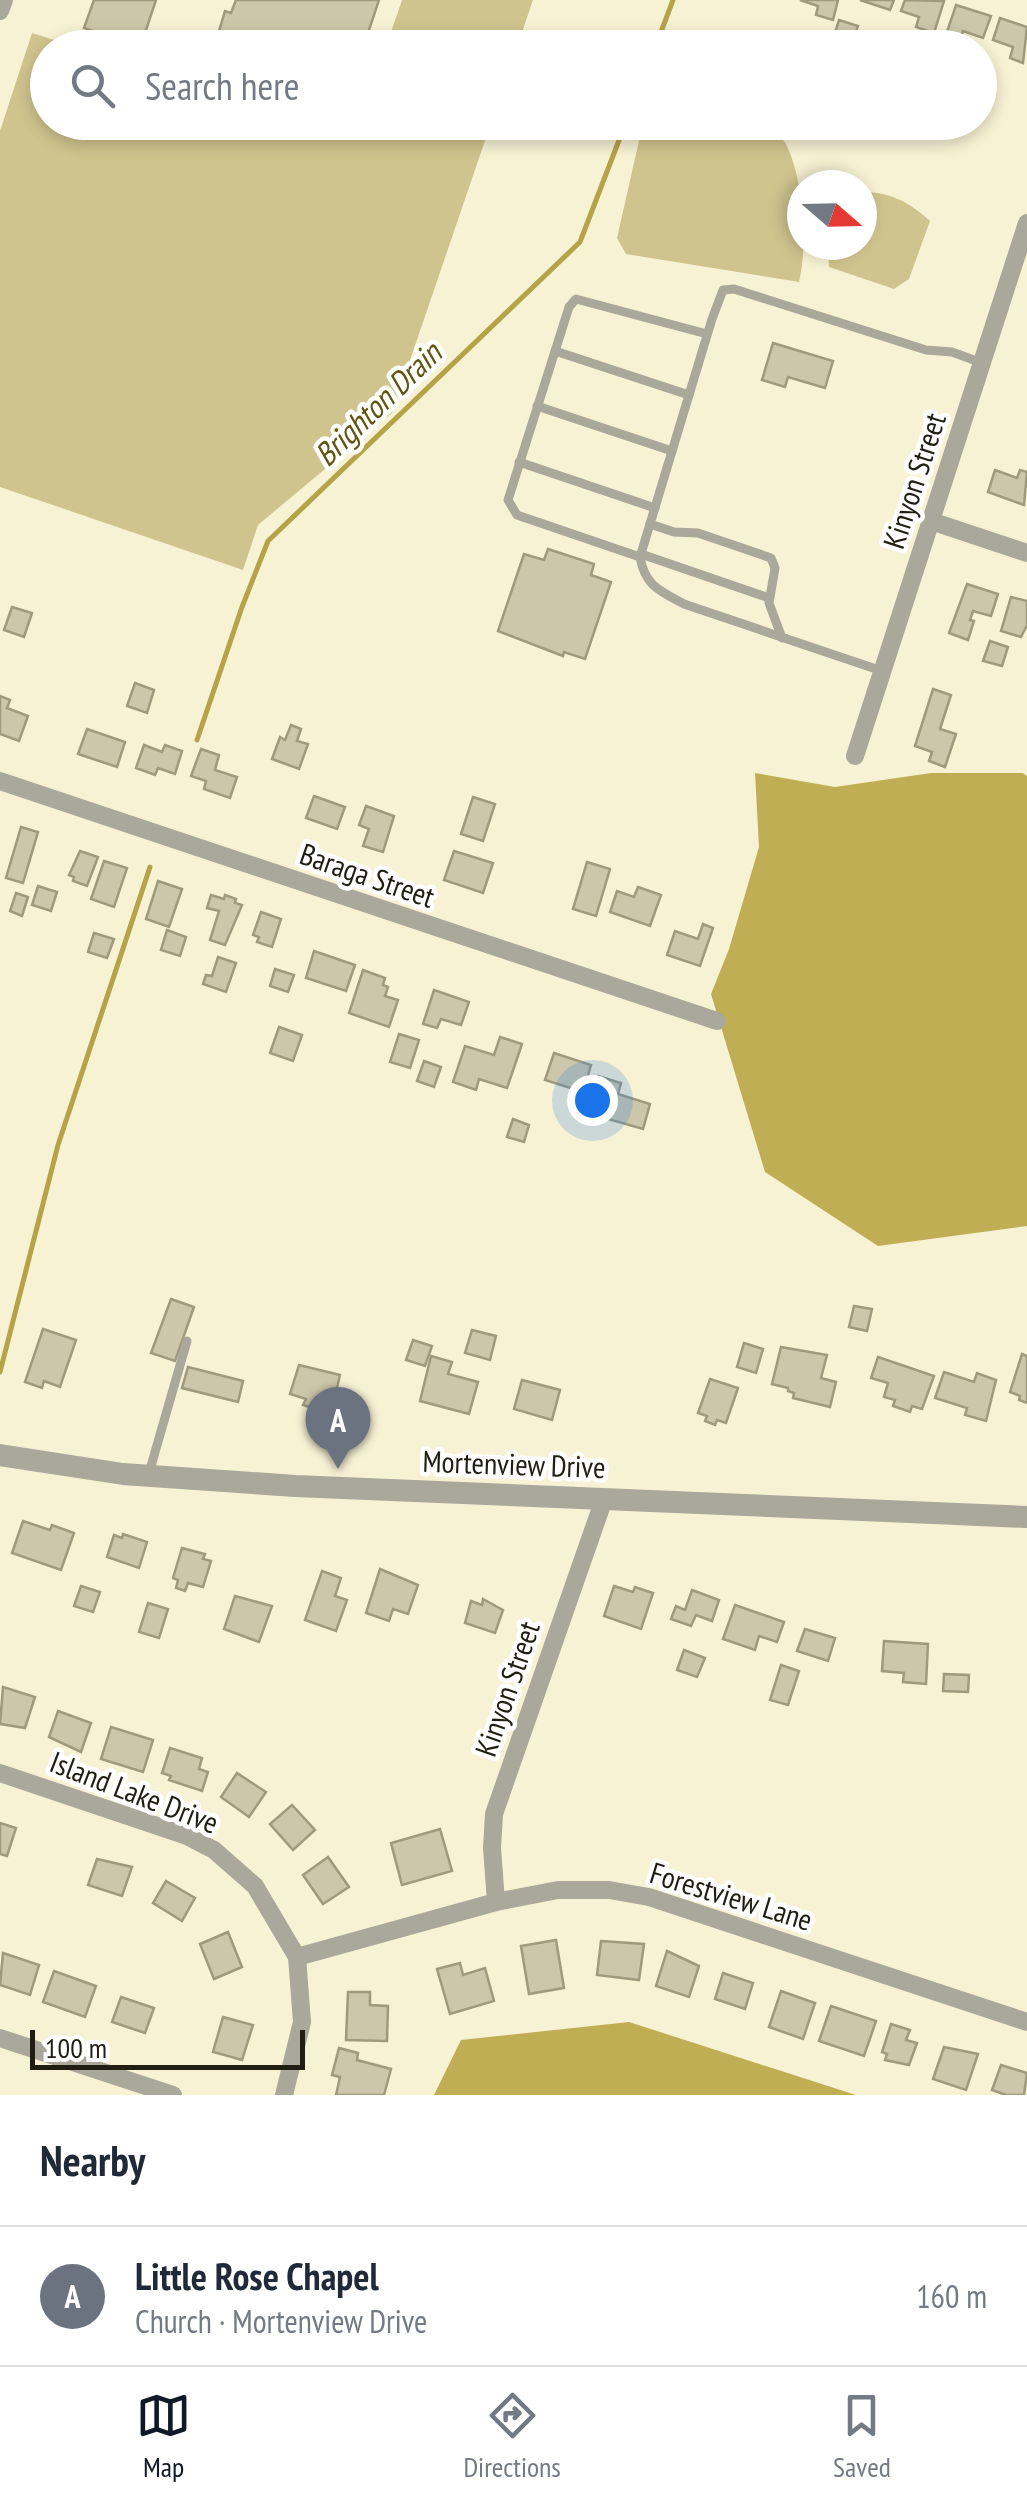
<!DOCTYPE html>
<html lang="en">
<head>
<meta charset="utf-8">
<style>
	:root { --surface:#fff; --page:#f6f6f7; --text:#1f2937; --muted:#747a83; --line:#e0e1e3; --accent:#111827 }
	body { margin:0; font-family:"PT Sans Narrow",sans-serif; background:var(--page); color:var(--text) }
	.compass { position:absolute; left:787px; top:170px; width:90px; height:90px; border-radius:50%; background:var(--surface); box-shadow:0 5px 15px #0003; rotate:110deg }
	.scale { position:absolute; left:30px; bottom:25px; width:275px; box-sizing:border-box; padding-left:10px; border:5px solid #201e13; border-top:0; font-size:28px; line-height:35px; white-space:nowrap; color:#201e13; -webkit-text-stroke:8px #fff; paint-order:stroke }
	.you { position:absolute; left:592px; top:1100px; width:35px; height:35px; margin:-25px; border:8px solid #fff; border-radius:50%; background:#1a73e8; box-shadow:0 0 0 15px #1a73e833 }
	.badge { display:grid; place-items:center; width:65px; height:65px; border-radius:50%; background:var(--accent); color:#fff; font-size:32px; font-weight:700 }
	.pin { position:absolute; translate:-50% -82px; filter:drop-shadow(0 2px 5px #0008) }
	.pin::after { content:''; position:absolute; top:52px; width:35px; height:30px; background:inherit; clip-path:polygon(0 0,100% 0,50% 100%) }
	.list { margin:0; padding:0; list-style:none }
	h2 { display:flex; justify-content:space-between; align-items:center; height:130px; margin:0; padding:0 40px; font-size:42px }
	h2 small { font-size:32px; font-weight:400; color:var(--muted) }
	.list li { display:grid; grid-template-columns:65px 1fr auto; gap:30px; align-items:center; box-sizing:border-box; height:140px; padding:0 40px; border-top:2px solid var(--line) }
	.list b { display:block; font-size:38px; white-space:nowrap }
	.list p { margin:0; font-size:32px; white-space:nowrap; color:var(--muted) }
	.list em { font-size:32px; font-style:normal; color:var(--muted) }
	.icon { flex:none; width:55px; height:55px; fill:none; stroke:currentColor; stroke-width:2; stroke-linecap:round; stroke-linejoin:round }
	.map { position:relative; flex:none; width:1027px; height:2095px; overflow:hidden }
	.search { position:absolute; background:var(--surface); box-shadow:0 5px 15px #0003; left:30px; right:30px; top:30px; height:110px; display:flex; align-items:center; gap:25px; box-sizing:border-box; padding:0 35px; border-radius:55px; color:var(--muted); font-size:38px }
	.sheet { height:270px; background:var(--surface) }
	nav { display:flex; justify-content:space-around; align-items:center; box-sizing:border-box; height:140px; border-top:2px solid var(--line); background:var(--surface); font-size:28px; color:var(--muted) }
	nav a { display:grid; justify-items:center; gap:5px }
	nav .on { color:var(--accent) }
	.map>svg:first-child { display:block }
	.green { fill:#cfc48e }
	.forest { fill:#c0ae54 }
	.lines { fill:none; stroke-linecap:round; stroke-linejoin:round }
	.stream { stroke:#b5a348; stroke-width:5 }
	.building { fill:#ccc7aa; stroke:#9f997d; stroke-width:2.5 }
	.service { stroke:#aaa79b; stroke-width:9 }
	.minor { stroke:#aaa79b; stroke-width:18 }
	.tertiary { stroke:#aaa79b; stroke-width:22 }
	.labels { text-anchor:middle; stroke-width:9; stroke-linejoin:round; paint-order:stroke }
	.street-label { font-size:30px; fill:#201e13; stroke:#fff }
	.water-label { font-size:32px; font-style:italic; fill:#61540f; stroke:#fff }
</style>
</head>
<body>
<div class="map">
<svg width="1027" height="2095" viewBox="0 0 1027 2095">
	<rect width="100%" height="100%" fill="#f8f2d4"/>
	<g class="green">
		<path d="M 402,0 L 533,0 L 517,47 L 386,47 Z"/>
		<path d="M 32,33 L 76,47 L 48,48 L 48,122 L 302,123 L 355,140 L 361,123 L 491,123 L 392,413 L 258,525 L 243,570 L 0,487 L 0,131 Z"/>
		<path d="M 643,123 L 763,123 C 770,129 781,136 786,144 C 804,181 808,244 799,282 L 626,254 L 617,238 Z"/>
		<path d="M 862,192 C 891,192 909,202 930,221 L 909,279 L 894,289 L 829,267 L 828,245 L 862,245 Z"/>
	</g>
	<g class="forest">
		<path d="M 755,773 L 835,787 L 931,773 L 1023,773 L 1027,776 L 1027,1226 L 878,1246 L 765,1172 L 711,994 L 729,949 L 759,847 Z"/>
		<path d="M 629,2022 L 856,2095 L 434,2095 L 461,2040 Z"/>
	</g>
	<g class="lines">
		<g class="stream">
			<path d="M 655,48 L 673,0"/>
			<path d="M 197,740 L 242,607 L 268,541 L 580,242 L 626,122"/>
			<path d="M 0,1372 L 58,1145 L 150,867"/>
		</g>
	</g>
	<g class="building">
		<path d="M 94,0 L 156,0 L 143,39 L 139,38 L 136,46 L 84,28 Z"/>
		<path d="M 236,0 L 379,0 L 363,48 L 214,48 L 225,11 L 231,13 Z"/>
		<path d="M 800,0 L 838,0 L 833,20 L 816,15 L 818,6 Z"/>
		<path d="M 860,0 L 894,0 L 890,10 Z"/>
		<path d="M 905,0 L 944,1 L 934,33 L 916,27 L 919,17 L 901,11 Z"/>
		<path d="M 956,5 L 991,16 L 983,38 L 963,31 L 959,42 L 945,38 Z"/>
		<path d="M 1000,18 L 1027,27 L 1023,63 L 1010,58 L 1013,47 L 993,40 Z"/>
		<path d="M 839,20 L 858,26 L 850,48 L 832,42 Z"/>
		<path d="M 773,343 L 833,361 L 825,388 L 788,377 L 785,387 L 762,380 Z"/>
		<path d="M 995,470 L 1017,478 L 1020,470 L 1027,472 L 1024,505 L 988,492 Z"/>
		<path d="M 548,549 L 594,564 L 591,575 L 611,582 L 585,659 L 564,652 L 563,656 L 498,631 L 524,554 L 544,560 Z"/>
		<path d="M 967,584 L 998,594 L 991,616 L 973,611 L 970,620 L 974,621 L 968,640 L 949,633 Z"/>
		<path d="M 1011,597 L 1027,601 L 1027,625 L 1021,637 L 1001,631 Z"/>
		<path d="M 12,607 L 32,613 L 24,637 L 4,630 Z"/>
		<path d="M 990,641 L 1008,647 L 1002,666 L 983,661 Z"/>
		<path d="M 135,683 L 154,690 L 147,713 L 127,706 Z"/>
		<path d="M 933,689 L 951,695 L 940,729 L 956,734 L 945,767 L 929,761 L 932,752 L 915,746 Z"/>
		<path d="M 0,696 L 10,700 L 7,708 L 28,716 L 19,741 L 0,734 Z"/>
		<path d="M 291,725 L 301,729 L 297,741 L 308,744 L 299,769 L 272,759 L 280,737 L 285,740 Z"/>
		<path d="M 87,729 L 125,742 L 117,767 L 78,754 Z"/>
		<path d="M 144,745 L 162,752 L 165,745 L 182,751 L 175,774 L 158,768 L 155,775 L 136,768 Z"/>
		<path d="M 201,749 L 219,755 L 215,770 L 237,777 L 230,798 L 204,789 L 206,781 L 191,776 Z"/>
		<path d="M 314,796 L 345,807 L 337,829 L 306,818 Z"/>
		<path d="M 473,797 L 495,804 L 483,841 L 461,834 Z"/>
		<path d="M 366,806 L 394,816 L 383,852 L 363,846 L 369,829 L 359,825 Z"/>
		<path d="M 21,827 L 38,832 L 23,883 L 6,878 Z"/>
		<path d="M 80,851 L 98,857 L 87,886 L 73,881 L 74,877 L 69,875 Z"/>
		<path d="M 454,851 L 493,863 L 483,893 L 444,880 Z"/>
		<path d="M 104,861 L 127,868 L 114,907 L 91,899 Z"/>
		<path d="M 587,862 L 610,869 L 596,916 L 573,909 Z"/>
		<path d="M 158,881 L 182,889 L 169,927 L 146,919 Z"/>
		<path d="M 38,886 L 57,892 L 51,911 L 32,905 Z"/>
		<path d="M 638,887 L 661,895 L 650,926 L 610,912 L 617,891 L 634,897 Z"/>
		<path d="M 16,893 L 28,897 L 22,916 L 10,911 Z"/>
		<path d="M 211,895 L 224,899 L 225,895 L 236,899 L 235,903 L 242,905 L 225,945 L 210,940 L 219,911 L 207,908 Z"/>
		<path d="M 261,912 L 281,919 L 272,947 L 257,942 L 259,937 L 253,935 Z"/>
		<path d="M 703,924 L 713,928 L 700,966 L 667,955 L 675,931 L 698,939 Z"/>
		<path d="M 167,930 L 186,937 L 180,956 L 161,950 Z"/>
		<path d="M 94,933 L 114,939 L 107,958 L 88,952 Z"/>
		<path d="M 314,951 L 355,965 L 346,991 L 306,978 Z"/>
		<path d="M 218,957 L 236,963 L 226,992 L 203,984 L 206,975 L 212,976 Z"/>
		<path d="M 275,969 L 294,975 L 288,992 L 270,986 Z"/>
		<path d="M 363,970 L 385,978 L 383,985 L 388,987 L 385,996 L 398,1000 L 389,1027 L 349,1013 Z"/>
		<path d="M 434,990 L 469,1002 L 461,1025 L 441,1019 L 437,1028 L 423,1024 Z"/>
		<path d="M 279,1027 L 302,1035 L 293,1061 L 270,1053 Z"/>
		<path d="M 399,1034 L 419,1040 L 410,1068 L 390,1062 Z"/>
		<path d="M 500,1037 L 522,1044 L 507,1088 L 479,1079 L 476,1090 L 453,1082 L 465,1046 L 494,1055 Z"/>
		<path d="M 554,1053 L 591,1065 L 583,1092 L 545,1080 Z"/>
		<path d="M 424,1061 L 441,1067 L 434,1087 L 417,1081 Z"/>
		<path d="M 598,1076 L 621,1083 L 618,1094 L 650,1104 L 643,1129 L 587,1113 Z"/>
		<path d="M 513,1119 L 529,1125 L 524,1142 L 507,1137 Z"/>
		<path d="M 171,1299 L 194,1307 L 175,1361 L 151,1353 Z"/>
		<path d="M 854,1306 L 872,1309 L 867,1331 L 849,1327 Z"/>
		<path d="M 43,1329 L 76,1340 L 60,1387 L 44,1381 L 42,1388 L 25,1382 Z"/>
		<path d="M 472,1330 L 496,1336 L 490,1360 L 465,1353 Z"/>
		<path d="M 413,1340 L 432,1346 L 425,1366 L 406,1360 Z"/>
		<path d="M 744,1343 L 763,1349 L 756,1373 L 737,1367 Z"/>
		<path d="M 781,1347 L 827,1355 L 821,1378 L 836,1382 L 830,1407 L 793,1398 L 794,1393 L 788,1391 L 788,1388 L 772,1384 Z"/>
		<path d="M 1022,1354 L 1027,1356 L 1027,1403 L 1019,1400 L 1020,1396 L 1010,1392 Z"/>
		<path d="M 431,1356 L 452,1362 L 448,1374 L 478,1382 L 469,1414 L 420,1401 Z"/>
		<path d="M 878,1357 L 934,1376 L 922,1409 L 912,1406 L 910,1412 L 893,1406 L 895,1400 L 884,1397 L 888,1383 L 871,1378 Z"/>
		<path d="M 299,1365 L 340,1375 L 331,1414 L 303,1405 L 306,1399 L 290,1394 Z"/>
		<path d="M 188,1367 L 243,1381 L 238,1402 L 182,1388 Z"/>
		<path d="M 944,1372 L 974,1382 L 977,1373 L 996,1380 L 986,1421 L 965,1415 L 967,1408 L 935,1398 Z"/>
		<path d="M 710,1379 L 738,1388 L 726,1423 L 717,1420 L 715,1425 L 705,1421 L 707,1416 L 698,1413 Z"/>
		<path d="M 522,1380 L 560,1390 L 552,1420 L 514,1409 Z"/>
		<path d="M 23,1521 L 50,1530 L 52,1525 L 74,1533 L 61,1570 L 12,1553 Z"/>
		<path d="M 123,1534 L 147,1542 L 139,1568 L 107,1557 L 114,1535 L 122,1538 Z"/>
		<path d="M 182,1548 L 205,1554 L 203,1559 L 211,1561 L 203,1587 L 188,1583 L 185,1591 L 176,1588 L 178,1580 L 173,1578 Z"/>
		<path d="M 380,1569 L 418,1585 L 408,1614 L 393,1609 L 389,1621 L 366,1613 Z"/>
		<path d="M 322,1571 L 341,1578 L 335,1596 L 347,1600 L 336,1631 L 305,1620 Z"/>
		<path d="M 81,1586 L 100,1592 L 93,1612 L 74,1606 Z"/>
		<path d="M 614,1586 L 633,1592 L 635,1587 L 653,1593 L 641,1629 L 604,1616 Z"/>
		<path d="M 692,1590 L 719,1600 L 712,1621 L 696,1615 L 691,1626 L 671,1619 L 676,1606 L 685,1610 Z"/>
		<path d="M 235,1596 L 272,1606 L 259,1642 L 224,1629 Z"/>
		<path d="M 483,1599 L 503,1610 L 495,1633 L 465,1623 L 471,1601 L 482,1605 Z"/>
		<path d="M 148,1603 L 168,1609 L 159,1638 L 139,1632 Z"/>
		<path d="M 735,1605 L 784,1622 L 777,1642 L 759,1636 L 755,1650 L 723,1639 Z"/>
		<path d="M 805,1629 L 835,1638 L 828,1661 L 797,1651 Z"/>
		<path d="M 884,1641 L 928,1644 L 926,1684 L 903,1682 L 904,1673 L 882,1671 Z"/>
		<path d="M 684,1650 L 705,1658 L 697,1677 L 677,1670 Z"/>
		<path d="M 781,1665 L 799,1671 L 788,1705 L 770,1700 Z"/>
		<path d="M 944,1674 L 969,1675 L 968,1692 L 943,1691 Z"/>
		<path d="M 3,1687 L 35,1697 L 25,1728 L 0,1724 Z"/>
		<path d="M 58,1711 L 91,1723 L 81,1752 L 49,1737 Z"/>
		<path d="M 111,1727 L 153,1740 L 143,1772 L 101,1759 Z"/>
		<path d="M 170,1748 L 202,1758 L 199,1769 L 208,1772 L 202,1791 L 169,1780 L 171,1776 L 162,1773 Z"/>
		<path d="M 237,1773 L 266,1792 L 249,1817 L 221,1797 Z"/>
		<path d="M 292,1805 L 315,1830 L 293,1850 L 270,1824 Z"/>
		<path d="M 0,1823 L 16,1828 L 7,1856 L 0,1854 Z"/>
		<path d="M 440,1829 L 452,1871 L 402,1885 L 391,1843 Z"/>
		<path d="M 328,1857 L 349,1887 L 323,1904 L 303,1875 Z"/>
		<path d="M 97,1859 L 132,1867 L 122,1896 L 88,1885 Z"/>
		<path d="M 166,1881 L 195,1898 L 182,1921 L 153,1903 Z"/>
		<path d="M 228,1932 L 242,1967 L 214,1979 L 200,1944 Z"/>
		<path d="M 556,1940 L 564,1988 L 529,1994 L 521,1946 Z"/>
		<path d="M 601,1941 L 644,1944 L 639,1980 L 597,1975 Z"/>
		<path d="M 667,1951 L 699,1966 L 689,1997 L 656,1986 Z"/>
		<path d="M 3,1953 L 39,1965 L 30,1995 L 0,1985 Z"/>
		<path d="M 460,1963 L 463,1975 L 485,1968 L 494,2001 L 450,2014 L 437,1969 Z"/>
		<path d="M 54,1971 L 96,1986 L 85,2017 L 43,2002 Z"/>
		<path d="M 723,1973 L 753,1983 L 745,2009 L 715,1999 Z"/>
		<path d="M 781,1991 L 815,2003 L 803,2039 L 769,2027 Z"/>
		<path d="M 348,1992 L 370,1992 L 370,2005 L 388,2006 L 387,2041 L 346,2040 Z"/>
		<path d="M 121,1997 L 154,2008 L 145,2033 L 112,2022 Z"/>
		<path d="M 831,2006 L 876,2021 L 864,2056 L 819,2041 Z"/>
		<path d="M 223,2017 L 253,2025 L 242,2060 L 213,2052 Z"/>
		<path d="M 891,2024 L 910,2030 L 906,2040 L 917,2043 L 909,2065 L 885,2060 L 887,2054 L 882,2052 Z"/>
		<path d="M 944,2047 L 978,2054 L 966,2090 L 933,2079 Z"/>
		<path d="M 339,2048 L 358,2053 L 357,2060 L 391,2069 L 384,2095 L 336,2095 L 340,2077 L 332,2075 Z"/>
		<path d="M 1001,2065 L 1027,2073 L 1024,2095 L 1006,2095 L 992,2090 Z"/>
	</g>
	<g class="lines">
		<g class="service">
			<path d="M 555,351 L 689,395"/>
			<path d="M 537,406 L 672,451"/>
			<path d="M 519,462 L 655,508"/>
			<path d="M 650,524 L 674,532 L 698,533 L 771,558 L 775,568 L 769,603 L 782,638"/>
			<path d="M 641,554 L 769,598"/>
			<path d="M 640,557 L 517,515 L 508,500 L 569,307 L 576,299 L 707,334"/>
			<path d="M 882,671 L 684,604 C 660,591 645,586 640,557 L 712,319 L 723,290 L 734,289 L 926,350 L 952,352 L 982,363"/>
			<path d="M 149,1473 L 187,1341"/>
		</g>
		<g class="minor">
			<path d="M 0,11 L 4,0"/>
			<path d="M 931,521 L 1027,553"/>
			<path d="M 855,756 L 1027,223"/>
			<path d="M 0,781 L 717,1021"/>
			<path d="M 0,1773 L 187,1836 L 214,1850 L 255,1886 L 297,1957 L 302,2022 L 284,2095"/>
			<path d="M 496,1902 L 492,1848 L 494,1814 L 604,1499"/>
			<path d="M 297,1957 L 496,1902 L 558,1890 L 609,1890 L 649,1897 L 1027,2022"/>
			<path d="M 0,2038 L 173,2095"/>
		</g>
		<path class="tertiary" d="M 0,1455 L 123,1474 L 295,1486 L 1027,1517"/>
	</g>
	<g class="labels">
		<g class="street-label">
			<text transform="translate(915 481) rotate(-72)" y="10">Kinyon Street</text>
			<text transform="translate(367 876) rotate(19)" y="10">Baraga Street</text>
			<text transform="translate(514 1465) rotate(2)" y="10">Mortenview Drive</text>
			<text transform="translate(508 1689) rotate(-71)" y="10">Kinyon Street</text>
			<text transform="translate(134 1793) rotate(21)" y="10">Island Lake Drive</text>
			<text transform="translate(731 1897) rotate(17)" y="10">Forestview Lane</text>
		</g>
		<g class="water-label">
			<text transform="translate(378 404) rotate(-44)" y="11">Brighton Drain</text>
		</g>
	</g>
</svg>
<svg class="compass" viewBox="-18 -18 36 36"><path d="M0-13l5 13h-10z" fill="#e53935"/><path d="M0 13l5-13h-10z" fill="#747a83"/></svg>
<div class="scale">100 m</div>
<div class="you"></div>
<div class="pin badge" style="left:338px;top:1469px;background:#6b7280">A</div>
<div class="search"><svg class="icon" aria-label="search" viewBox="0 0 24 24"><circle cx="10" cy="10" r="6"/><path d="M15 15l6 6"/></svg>Search here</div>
</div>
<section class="sheet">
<h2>Nearby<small></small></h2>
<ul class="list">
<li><span class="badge" style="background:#6b7280">A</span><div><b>Little Rose Chapel</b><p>Church · Mortenview Drive</p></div><em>160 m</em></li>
</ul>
</section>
<nav>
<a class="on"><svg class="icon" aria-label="map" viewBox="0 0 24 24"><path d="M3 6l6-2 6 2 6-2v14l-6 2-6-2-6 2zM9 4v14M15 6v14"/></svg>Map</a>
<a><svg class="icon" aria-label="directions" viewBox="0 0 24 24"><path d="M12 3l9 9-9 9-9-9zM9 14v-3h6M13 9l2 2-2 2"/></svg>Directions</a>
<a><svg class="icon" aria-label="saved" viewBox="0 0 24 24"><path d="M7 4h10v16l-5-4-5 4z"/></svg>Saved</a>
</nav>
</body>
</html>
